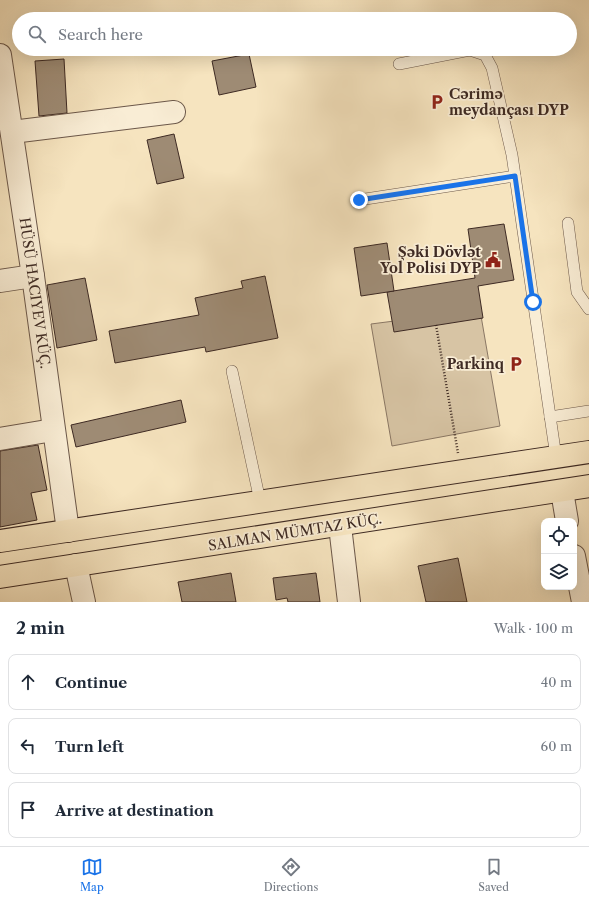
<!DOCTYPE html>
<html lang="en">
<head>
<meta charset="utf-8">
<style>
	:root { --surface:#fff; --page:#f2f2f3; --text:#1f2937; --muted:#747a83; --line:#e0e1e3; --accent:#1a73e8 }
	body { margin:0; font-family:"Libre Caslon Text",serif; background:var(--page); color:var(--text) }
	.controls { position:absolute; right:12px; bottom:12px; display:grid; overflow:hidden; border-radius:8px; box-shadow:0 4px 16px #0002 }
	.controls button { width:36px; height:36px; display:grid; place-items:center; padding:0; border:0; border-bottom:1px solid var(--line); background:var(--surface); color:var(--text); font:20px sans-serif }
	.stop { position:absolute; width:12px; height:12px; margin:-9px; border:3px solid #1a73e8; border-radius:50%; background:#fff }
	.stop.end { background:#1a73e8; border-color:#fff; box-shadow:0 1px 4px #0008 }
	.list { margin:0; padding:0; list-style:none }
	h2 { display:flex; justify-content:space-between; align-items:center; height:52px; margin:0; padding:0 16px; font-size:17px }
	h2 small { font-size:13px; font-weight:400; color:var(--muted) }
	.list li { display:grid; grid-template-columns:26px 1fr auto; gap:12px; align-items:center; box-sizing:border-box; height:56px; margin:0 8px 8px; padding:0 8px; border:1px solid var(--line); border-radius:8px }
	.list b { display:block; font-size:15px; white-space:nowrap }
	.list em { font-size:13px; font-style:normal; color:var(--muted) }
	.icon { flex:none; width:22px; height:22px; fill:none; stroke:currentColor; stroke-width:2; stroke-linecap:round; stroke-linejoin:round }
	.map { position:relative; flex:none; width:589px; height:602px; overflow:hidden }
	.search { position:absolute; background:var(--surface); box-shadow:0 4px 16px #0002; left:12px; right:12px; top:12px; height:44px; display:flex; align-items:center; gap:10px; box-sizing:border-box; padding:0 14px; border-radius:22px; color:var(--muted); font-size:15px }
	.sheet { height:244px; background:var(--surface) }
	nav { display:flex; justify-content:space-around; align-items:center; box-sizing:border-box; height:56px; border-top:1px solid var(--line); background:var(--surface); font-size:11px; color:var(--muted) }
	nav a { display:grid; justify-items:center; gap:2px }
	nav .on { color:var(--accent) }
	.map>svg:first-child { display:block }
	.green { fill:#d7c4a4; stroke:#8a7764 }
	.building { fill:#9e8b74; stroke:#3e2a23 }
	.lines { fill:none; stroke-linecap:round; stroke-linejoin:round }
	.service-casing { stroke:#6c584a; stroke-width:12 }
	.minor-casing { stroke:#6c584a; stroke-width:24 }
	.trunk-casing { stroke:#3e2a23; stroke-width:24 }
	.path { stroke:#3e2a23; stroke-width:2.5; stroke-dasharray:1 2; stroke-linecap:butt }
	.service { stroke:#f9edd5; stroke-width:11 }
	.minor { stroke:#f9edd5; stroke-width:22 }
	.trunk { stroke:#f6e4bf; stroke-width:22 }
	.route { stroke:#1a73e8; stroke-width:5 }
	.labels { text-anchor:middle; stroke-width:3.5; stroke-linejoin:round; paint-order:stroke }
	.poi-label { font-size:14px; font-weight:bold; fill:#3e2a23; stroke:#f9edd5; text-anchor:end }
	.street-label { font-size:14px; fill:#3e2a23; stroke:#f9edd5 }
</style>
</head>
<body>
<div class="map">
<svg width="589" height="602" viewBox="0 0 589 602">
	<rect width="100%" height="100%" fill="#f6e4bf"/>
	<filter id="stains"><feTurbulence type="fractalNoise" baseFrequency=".005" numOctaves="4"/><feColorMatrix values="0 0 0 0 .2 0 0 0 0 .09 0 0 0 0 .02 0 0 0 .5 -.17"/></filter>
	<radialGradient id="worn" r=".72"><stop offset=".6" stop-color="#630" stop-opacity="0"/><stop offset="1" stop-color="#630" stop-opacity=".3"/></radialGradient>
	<path class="green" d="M 480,310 L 500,426 L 392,446 L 371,324 Z"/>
	<g class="building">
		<path d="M 249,54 L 256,87 L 219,95 L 212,61 Z"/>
		<path d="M 64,59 L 67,113 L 39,116 L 35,61 Z"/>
		<path d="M 174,134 L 184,178 L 157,184 L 147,140 Z"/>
		<path d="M 504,224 L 514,280 L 478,286 L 483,318 L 394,332 L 387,292 L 475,278 L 468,229 Z"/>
		<path d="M 387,243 L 394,291 L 361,296 L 354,248 Z"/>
		<path d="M 265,276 L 278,338 L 206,352 L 205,347 L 115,363 L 109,331 L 199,315 L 195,298 L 243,288 L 241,281 Z"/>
		<path d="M 85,278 L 97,340 L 57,348 L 47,285 Z"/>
		<path d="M 181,400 L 186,422 L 76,447 L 71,425 Z"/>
		<path d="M 38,445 L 47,490 L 31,493 L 37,520 L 0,527 L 0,451 Z"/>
		<path d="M 458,558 L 467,602 L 426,602 L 418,566 Z"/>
		<path d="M 231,573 L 236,602 L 182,602 L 178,582 Z"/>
		<path d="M 316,573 L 320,602 L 288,602 L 287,598 L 276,600 L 273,578 Z"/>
	</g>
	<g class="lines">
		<defs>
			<g id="service">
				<path d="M 399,64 L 470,50 L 485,55 L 492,68 L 512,155 L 556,457"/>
				<path d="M 359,200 L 515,176"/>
				<path d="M 568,223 L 577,292 L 589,309"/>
				<path d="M 232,371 L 260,501"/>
				<path d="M 550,417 L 589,411"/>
			</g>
			<g id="minor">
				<path d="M 0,55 L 33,276 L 68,531"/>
				<path d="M 12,132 L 174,112"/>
				<path d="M 0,281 L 33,276"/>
				<path d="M 0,439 L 53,430"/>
				<path d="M 562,491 L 567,521"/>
				<path d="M 340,526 L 349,602"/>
				<path d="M 574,556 L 583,602"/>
				<path d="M 76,565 L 84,602"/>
			</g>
			<g id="trunk">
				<path d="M 0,541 L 589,452"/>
				<path d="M 0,577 L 589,486"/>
			</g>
		</defs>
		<use href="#service" class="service-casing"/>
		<use href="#minor" class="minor-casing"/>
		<use href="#trunk" class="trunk-casing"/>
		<path class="path" d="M 436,325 L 458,453"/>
		<use href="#service" class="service"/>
		<use href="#minor" class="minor"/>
		<use href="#trunk" class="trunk"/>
	</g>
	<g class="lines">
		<path class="route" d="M 359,200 L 515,176 L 533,302"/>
	</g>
	<defs>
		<symbol id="parking-bare" viewBox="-9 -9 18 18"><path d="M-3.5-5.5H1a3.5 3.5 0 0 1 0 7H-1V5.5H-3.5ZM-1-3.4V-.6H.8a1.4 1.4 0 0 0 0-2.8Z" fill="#8f2418" stroke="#f9edd5" stroke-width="2.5" paint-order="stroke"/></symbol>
		<symbol id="civic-bare" viewBox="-9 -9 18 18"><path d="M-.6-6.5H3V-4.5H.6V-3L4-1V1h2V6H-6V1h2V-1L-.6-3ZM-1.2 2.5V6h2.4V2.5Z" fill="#8f2418" stroke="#f9edd5" stroke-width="2.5" paint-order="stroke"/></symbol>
	</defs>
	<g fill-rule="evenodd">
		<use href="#parking-bare" x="426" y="91" width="22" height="22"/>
		<use href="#civic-bare" x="482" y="249" width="22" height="22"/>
		<use href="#parking-bare" x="505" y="353" width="22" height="22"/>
	</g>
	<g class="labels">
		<g class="poi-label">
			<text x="449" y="99" text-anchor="start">Cərimə<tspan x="449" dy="16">meydançası DYP</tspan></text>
			<text x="481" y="257">Şəki Dövlət<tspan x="481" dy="16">Yol Polisi DYP</tspan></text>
			<text x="504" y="369">Parkinq</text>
		</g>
		<g class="street-label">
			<text transform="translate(35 293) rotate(82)" y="5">HÜSÜ HACIYEV KÜÇ.</text>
			<text transform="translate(295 532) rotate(-9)" y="5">SALMAN MÜMTAZ KÜÇ.</text>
		</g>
	</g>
	<rect width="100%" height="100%" filter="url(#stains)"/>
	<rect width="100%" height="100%" fill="url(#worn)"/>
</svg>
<div class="controls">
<button><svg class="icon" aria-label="locate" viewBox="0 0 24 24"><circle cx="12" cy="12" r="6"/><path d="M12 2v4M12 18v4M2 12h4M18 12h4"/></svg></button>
<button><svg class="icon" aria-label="layers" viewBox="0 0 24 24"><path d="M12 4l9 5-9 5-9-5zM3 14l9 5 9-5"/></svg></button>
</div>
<div class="stop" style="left:533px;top:302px"></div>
<div class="stop end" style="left:359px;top:200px"></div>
<div class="search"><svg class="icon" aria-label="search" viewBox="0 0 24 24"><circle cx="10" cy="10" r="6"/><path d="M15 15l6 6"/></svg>Search here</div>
</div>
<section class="sheet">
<h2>2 min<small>Walk · 100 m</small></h2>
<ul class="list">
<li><svg class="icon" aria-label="ahead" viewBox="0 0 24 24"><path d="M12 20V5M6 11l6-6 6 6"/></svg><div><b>Continue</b></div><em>40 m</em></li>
<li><svg class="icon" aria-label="left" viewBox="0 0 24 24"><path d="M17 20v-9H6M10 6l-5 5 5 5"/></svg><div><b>Turn left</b></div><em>60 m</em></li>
<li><svg class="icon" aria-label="arrive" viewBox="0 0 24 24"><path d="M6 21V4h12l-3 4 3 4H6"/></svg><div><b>Arrive at destination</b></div></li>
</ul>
</section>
<nav>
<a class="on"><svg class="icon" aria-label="map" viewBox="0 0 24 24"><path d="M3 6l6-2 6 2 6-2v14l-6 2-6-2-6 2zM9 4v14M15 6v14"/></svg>Map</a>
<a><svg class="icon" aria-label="directions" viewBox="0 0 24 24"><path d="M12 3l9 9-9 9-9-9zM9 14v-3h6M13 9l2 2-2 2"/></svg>Directions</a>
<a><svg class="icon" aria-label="saved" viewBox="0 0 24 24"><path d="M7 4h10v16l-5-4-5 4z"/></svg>Saved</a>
</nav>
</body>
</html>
